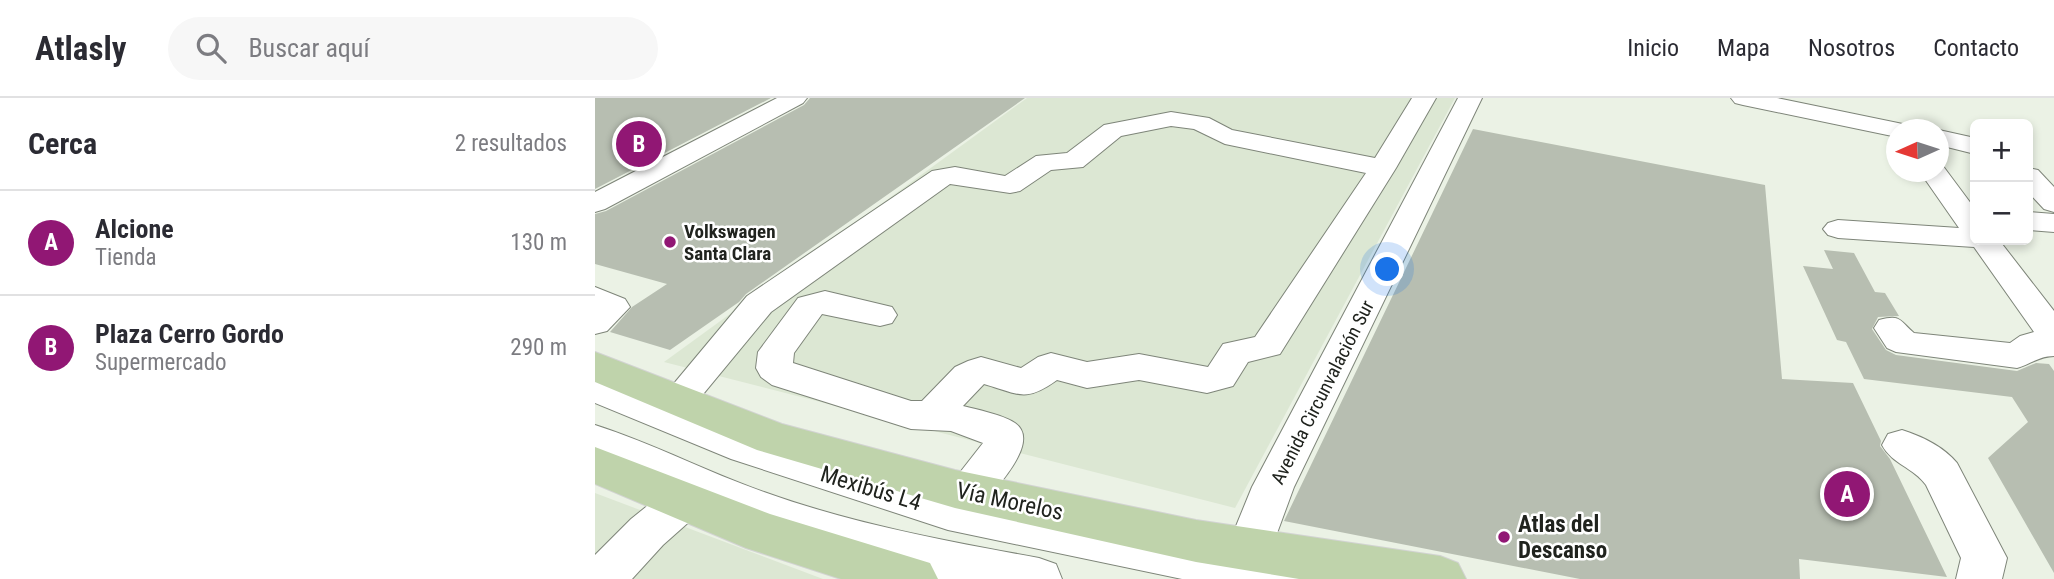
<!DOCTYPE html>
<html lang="es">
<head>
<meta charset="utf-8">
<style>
	:root { --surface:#fff; --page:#f7f7f7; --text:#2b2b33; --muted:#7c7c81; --line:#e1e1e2; --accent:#911774 }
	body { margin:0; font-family:"Roboto Condensed",sans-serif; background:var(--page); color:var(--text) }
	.controls { position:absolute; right:21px; top:21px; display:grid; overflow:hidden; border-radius:10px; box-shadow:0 4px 10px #0003 }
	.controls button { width:63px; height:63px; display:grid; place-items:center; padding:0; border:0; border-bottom:2px solid var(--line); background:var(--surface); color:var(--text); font:35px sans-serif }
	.compass { position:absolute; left:1291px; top:21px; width:63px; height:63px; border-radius:50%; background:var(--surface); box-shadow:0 4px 10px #0003; rotate:267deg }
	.you { position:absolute; left:793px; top:172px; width:24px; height:24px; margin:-18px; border:5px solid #fff; border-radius:50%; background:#1a73e8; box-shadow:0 0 0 10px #1a73e833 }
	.badge { display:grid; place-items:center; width:46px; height:46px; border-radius:50%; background:var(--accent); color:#fff; font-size:23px; font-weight:700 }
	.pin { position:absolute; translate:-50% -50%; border:4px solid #fff; box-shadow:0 2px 7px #0006 }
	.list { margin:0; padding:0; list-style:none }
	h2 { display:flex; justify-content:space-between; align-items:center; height:91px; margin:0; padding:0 28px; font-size:30px }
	h2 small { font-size:23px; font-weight:400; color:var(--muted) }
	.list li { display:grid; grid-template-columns:46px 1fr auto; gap:21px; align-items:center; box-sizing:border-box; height:105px; padding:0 28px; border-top:2px solid var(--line) }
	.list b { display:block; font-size:26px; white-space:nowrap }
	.list p { margin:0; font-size:23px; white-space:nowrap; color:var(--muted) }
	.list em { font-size:23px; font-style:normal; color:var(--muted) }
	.icon { flex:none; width:38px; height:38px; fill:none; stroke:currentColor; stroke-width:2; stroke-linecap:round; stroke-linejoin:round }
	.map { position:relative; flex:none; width:1459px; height:481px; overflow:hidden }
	header { display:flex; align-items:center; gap:42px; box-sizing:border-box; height:98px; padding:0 35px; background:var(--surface); border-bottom:2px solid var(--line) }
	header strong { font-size:33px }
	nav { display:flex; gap:38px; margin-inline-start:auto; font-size:24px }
	.search { width:490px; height:63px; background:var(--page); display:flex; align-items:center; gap:18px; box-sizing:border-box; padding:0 24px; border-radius:38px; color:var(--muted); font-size:26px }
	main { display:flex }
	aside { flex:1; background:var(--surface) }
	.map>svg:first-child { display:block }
	.built { fill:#dce7d3 }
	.building { fill:#b7beb1 }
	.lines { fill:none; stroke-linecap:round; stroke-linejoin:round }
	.minor-casing { stroke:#7e8579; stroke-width:2 }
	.major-casing { stroke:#d2d3d2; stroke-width:2 }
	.minor { fill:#fff; fill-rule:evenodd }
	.major { fill:#bfd3ab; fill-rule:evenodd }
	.poi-dot { fill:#911774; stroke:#fff; stroke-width:2.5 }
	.labels { text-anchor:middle; stroke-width:5; stroke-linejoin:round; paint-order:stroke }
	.poi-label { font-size:19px; font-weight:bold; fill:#20231e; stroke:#fff; text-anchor:start }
	.street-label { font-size:19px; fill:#20231e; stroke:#fff }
	.near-street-label { font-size:23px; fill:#20231e; stroke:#fff }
	.near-poi-label { font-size:23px; font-weight:bold; fill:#20231e; stroke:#fff; text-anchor:start }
</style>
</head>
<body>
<header>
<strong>Atlasly</strong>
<div class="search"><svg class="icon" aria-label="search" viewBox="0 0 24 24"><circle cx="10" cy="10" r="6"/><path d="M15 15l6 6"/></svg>Buscar aquí</div>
<nav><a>Inicio</a><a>Mapa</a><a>Nosotros</a><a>Contacto</a></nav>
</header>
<main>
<aside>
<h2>Cerca<small>2 resultados</small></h2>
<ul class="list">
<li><span class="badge">A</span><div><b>Alcione</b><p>Tienda</p></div><em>130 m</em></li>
<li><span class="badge">B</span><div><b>Plaza Cerro Gordo</b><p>Supermercado</p></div><em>290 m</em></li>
</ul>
</aside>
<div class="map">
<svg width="1459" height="481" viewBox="0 0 1459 481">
	<rect width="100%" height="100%" fill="#ebf2e5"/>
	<g class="built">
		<path d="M 432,0 L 860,0 L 640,410 L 69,264 Z"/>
		<path d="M 0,395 L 228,481 L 0,481 Z"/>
	</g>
	<g class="building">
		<path d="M 0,0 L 176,0 L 0,91 Z"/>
		<path d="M 215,0 L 430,0 L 151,196 L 144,204 L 75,252 L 15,234 L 37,209 L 72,186 L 0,166 L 0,116 L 11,113 L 209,7 Z"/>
		<path d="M 878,31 L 1170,87 L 1187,281 L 1258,285 L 1286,343 L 1285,348 L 1295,361 L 1352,479 L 1204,461 L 1205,481 L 985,481 L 689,423 Z"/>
		<path d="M 1229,152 L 1259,155 L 1280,194 L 1290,195 L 1304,218 L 1283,219 L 1277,231 L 1291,252 L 1301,257 L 1422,273 L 1441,265 L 1454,266 L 1459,273 L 1459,475 L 1393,360 L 1433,324 L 1417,299 L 1269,281 L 1251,244 L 1242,242 L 1208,168 L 1238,171 Z"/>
	</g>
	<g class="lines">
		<defs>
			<g id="minor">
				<path d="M 182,0 L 212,0 L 208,5 L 10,111 L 0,114 L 0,94 Z"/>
				<path d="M 817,0 L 841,0 L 801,70 L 685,256 L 653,264 L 638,288 L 612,295 L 544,282 L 492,290 L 462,282 C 430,305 424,296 389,286 L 368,308 C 383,312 406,316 420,325 C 446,343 403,387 391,403 L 635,450 L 637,438 L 657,389 L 863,0 L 887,0 L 699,389 L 681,438 L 680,459 L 703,466 L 709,481 L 587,481 L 353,432 L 136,361 L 0,305 L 0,277 L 66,301 L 152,198 L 337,73 L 360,69 L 410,78 L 441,58 L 472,55 L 509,27 L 576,14 L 614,20 L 637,32 L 780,60 ZM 576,28 L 599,31 L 630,46 L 771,75 L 660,239 L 628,246 L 613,269 L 544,256 L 492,264 L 456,255 L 443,259 L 426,270 L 386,259 L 373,263 L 360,269 L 327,303 L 316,303 L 198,265 L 199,255 L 227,216 L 285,228 L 297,225 L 302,217 L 297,209 L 230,193 L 203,200 L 163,254 L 161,270 L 166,279 L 177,287 L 316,331 L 356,333 L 388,345 L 359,382 L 354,396 L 162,338 L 95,312 L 176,214 L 355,86 L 415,95 L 425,93 L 456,72 L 488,69 L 526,38 Z"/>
				<path d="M 1136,0 L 1182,0 L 1303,25 L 1312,27 L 1315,32 L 1302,32 L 1302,39 L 1148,7 L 1140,5 Z"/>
				<path d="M 1344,32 L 1380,40 L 1380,56 L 1344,47 Z"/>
				<path d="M 1344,67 L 1348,68 L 1380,111 L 1380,142 L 1404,142 L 1459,213 L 1459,258 C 1444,258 1436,266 1422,270 L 1301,254 L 1292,250 L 1279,230 L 1284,222 C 1306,216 1304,222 1319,235 L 1415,245 L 1425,238 L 1439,234 L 1379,149 L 1243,140 L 1233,137 L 1228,131 L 1233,125 L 1243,122 L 1364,130 L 1325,74 L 1344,74 Z"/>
				<path d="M 1433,70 L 1443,72 L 1459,89 L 1459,114 L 1449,111 L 1433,94 Z"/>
				<path d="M 1433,114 L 1459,116 L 1459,134 L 1433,132 Z"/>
				<path d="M 0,189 L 30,201 L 35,209 L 12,233 L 0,236 Z"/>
				<path d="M 0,327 C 57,345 112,374 169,394 C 258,426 351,443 444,460 L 461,466 L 467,481 L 343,481 L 219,448 L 108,408 L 104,415 L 68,447 L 37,481 L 0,481 L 0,457 L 36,421 L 72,392 L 0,359 Z"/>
				<path d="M 1307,332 C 1326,338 1349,349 1362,365 L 1412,460 L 1407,481 L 1361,481 L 1366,460 L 1331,387 C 1319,370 1297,366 1287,347 L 1293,336 Z"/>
			</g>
			<g id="major">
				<path d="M 0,254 L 187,326 L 360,372 L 601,422 L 845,458 L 863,465 L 871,481 L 704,481 L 601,464 L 360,410 L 162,352 L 0,284 Z"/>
				<path d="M 0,349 L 175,416 L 335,465 L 343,481 L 246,481 L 151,450 L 0,386 Z"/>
			</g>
		</defs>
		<use href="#minor" class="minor-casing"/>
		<use href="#major" class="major-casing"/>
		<use href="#minor" class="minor"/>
		<use href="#major" class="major"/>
	</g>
	<g class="poi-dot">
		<circle cx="75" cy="144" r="7"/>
		<circle cx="909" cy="439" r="7"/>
	</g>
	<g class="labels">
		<g class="poi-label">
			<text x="89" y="140">Volkswagen<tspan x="89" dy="22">Santa Clara</tspan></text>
		</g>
		<g class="street-label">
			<text transform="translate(727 294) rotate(-63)" y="7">Avenida Circunvalación Sur</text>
		</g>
		<g class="near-street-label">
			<text transform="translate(276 390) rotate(17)" y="8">Mexibús L4</text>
			<text transform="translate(415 403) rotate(12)" y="8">Vía Morelos</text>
		</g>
		<g class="near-poi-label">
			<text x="923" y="434">Atlas del<tspan x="923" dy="26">Descanso</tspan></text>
		</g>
	</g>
</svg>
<div class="controls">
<button>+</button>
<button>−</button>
</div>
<svg class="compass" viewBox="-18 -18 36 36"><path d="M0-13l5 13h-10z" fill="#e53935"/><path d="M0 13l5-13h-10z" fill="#7c7c81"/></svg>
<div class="you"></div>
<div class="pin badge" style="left:1252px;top:396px">A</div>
<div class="pin badge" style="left:44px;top:46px">B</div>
</div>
</main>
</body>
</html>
